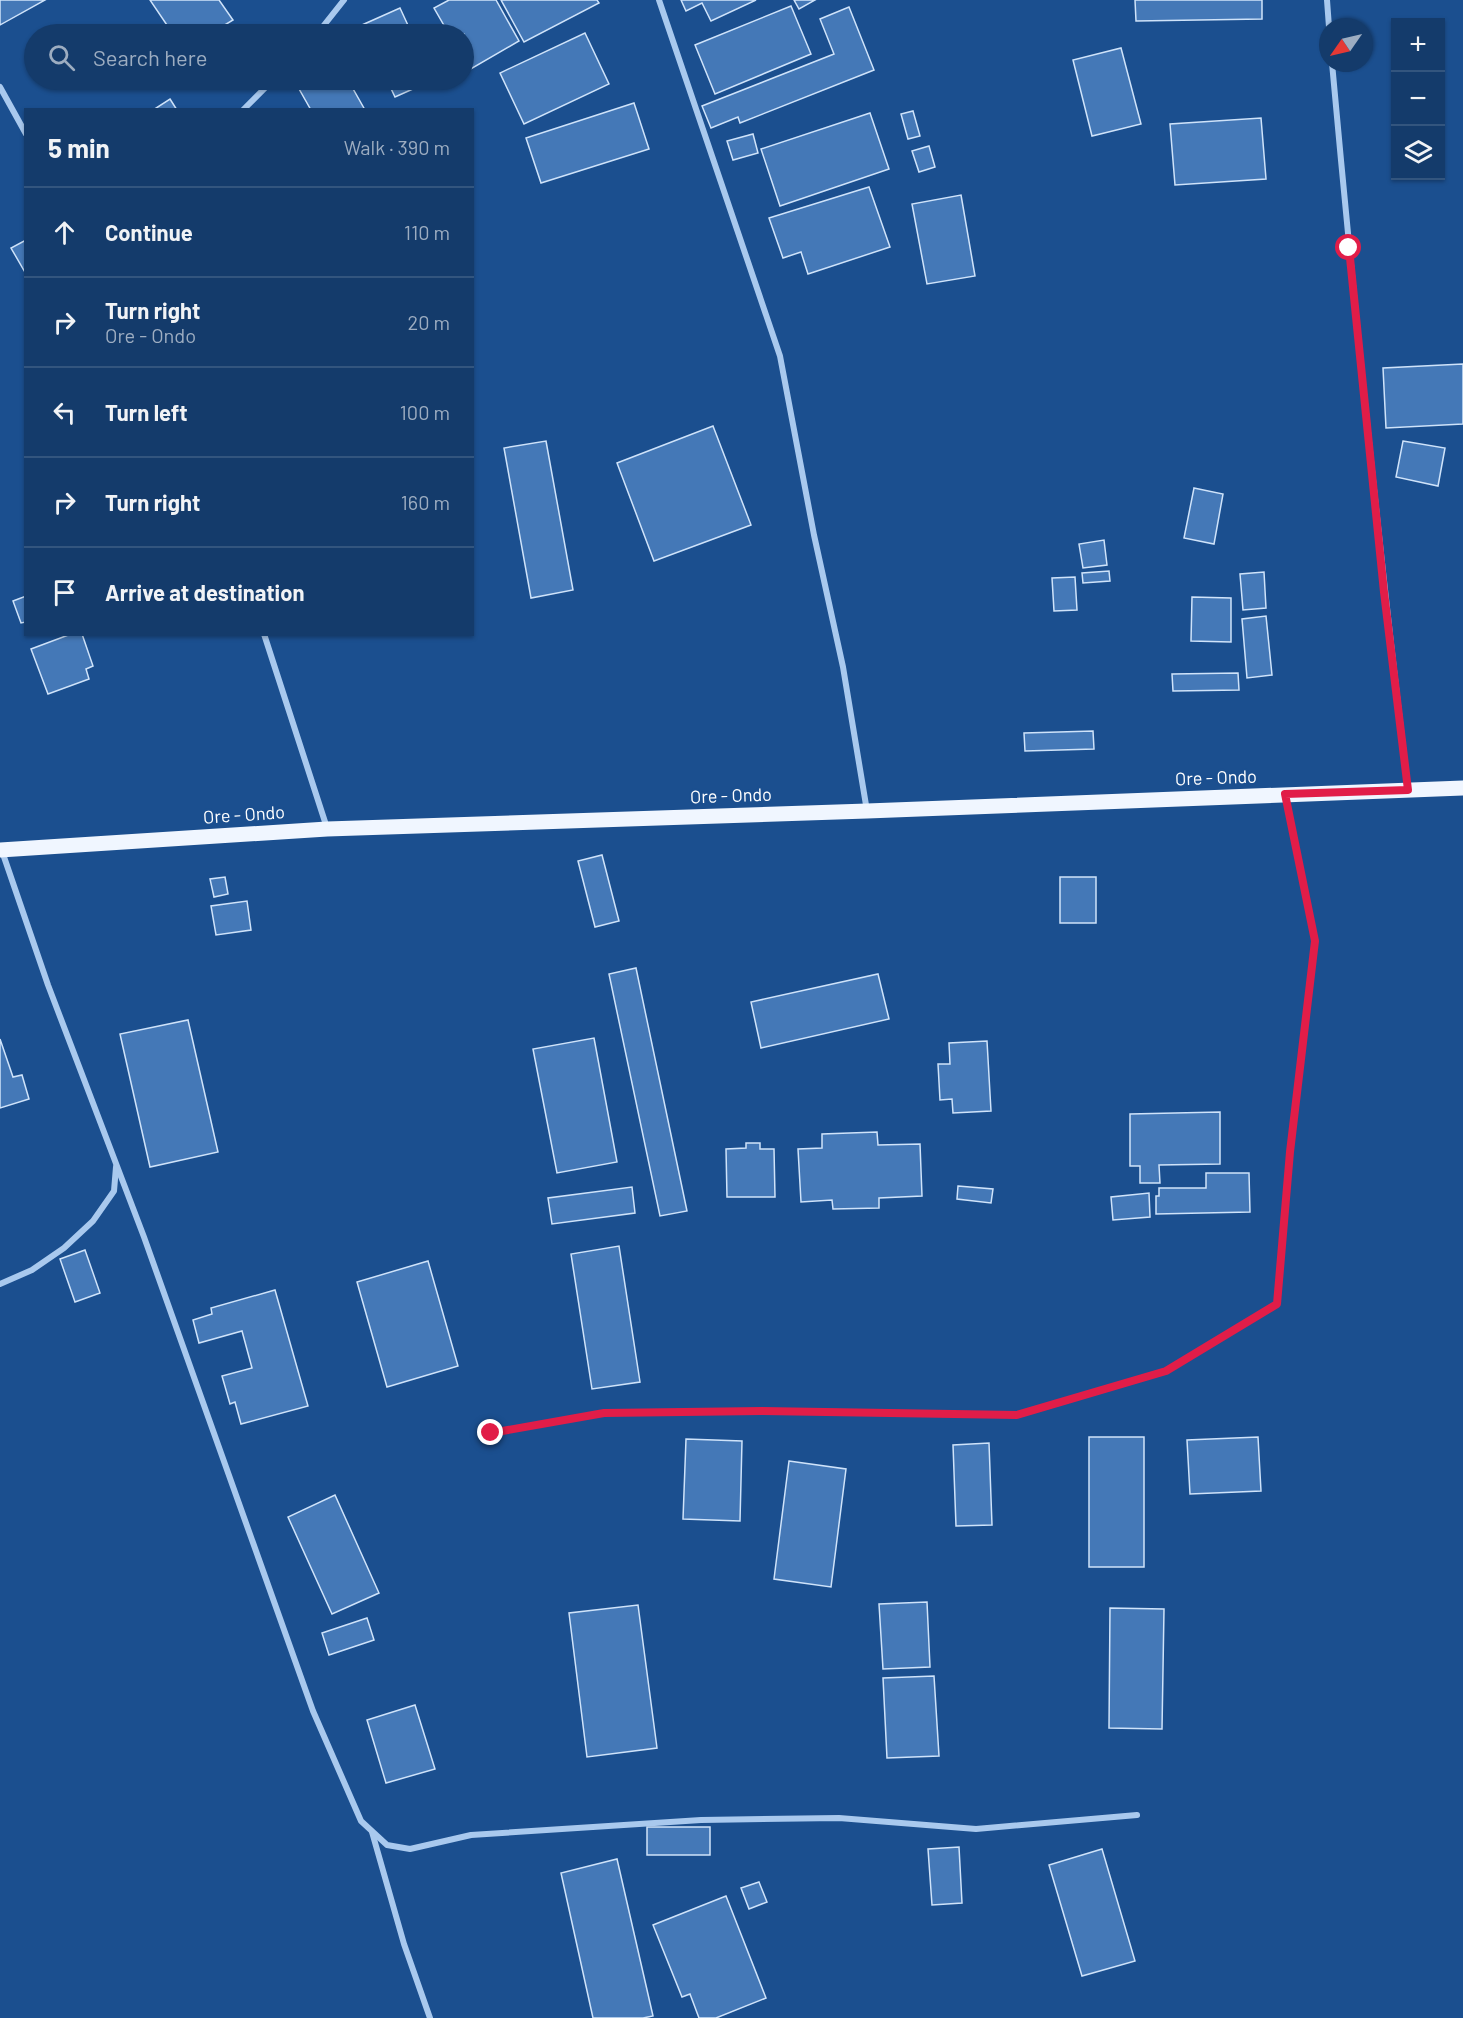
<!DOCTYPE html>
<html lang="en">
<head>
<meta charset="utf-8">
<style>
	:root { --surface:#143b6b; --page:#214673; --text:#f1f3f6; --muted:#9dadc1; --line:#33557e }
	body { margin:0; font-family:Barlow,sans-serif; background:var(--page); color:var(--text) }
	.controls { position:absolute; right:18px; top:18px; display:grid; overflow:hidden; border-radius:0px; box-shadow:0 2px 4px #0004 }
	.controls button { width:54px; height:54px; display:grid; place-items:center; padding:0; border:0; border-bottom:2px solid var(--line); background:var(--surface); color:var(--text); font:30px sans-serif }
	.compass { position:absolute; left:1319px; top:18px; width:54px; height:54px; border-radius:50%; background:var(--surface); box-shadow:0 2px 4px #0004; rotate:236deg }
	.stop { position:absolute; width:18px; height:18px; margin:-14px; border:4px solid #e11d48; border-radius:50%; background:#fff }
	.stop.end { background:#e11d48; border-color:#fff; box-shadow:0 2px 6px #0008 }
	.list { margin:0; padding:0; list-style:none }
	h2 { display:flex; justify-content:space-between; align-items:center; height:78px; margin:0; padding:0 24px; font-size:26px }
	h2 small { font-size:20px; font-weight:400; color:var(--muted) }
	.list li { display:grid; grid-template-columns:39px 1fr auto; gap:18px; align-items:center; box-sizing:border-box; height:90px; padding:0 24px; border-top:2px solid var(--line) }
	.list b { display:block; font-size:22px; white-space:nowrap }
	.list p { margin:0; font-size:20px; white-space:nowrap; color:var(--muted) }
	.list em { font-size:20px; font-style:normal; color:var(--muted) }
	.icon { flex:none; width:33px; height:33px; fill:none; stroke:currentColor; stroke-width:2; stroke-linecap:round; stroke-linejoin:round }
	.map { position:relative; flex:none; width:1463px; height:2018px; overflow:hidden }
	.search { position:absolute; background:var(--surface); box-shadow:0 2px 4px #0004; left:24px; top:24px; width:450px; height:66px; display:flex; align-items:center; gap:15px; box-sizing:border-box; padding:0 21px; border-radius:33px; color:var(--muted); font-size:22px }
	.panel { position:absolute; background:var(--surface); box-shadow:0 2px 4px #0004; left:24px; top:108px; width:450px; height:528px; border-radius:0px }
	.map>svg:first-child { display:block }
	.building { fill:#4478b7; stroke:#cfe3fa; stroke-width:1.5 }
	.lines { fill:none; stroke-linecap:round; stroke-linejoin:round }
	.street { stroke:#a9c9ee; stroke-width:6 }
	.primary { stroke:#f0f6ff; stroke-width:15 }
	.route { stroke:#e11d48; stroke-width:8 }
	.labels { text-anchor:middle; stroke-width:4.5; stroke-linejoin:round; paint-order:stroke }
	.street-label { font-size:18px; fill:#fff; stroke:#1b4f8f }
</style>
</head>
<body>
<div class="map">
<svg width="1463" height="2018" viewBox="0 0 1463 2018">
	<rect width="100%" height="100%" fill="#1b4f8f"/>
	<g class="building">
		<path d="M 0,0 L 45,0 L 0,25 Z"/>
		<path d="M 150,0 L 219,0 L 233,20 L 210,34 L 173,34 Z"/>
		<path d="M 449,0 L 496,0 L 519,41 L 469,70 L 464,60 L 464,34 L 449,34 L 434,8 Z"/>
		<path d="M 501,0 L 597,0 L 599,3 L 524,42 Z"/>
		<path d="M 681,0 L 756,0 L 711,21 L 702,3 L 686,11 Z"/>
		<path d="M 794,0 L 815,0 L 799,9 Z"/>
		<path d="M 1135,0 L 1262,0 L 1262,19 L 1136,21 Z"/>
		<path d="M 791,6 L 811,54 L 715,94 L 695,45 Z"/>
		<path d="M 849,7 L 874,70 L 740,123 L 738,117 L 711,128 L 702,106 L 834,54 L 820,19 Z"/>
		<path d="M 400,8 L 412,34 L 366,34 L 362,25 Z"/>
		<path d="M 585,33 L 609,84 L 524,124 L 500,73 Z"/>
		<path d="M 1121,48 L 1141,124 L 1092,136 L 1073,60 Z"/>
		<path d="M 294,80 L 348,80 L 365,110 L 311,110 Z"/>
		<path d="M 387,80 L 433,80 L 395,97 Z"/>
		<path d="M 170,99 L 177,110 L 153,110 Z"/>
		<path d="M 634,103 L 649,149 L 541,183 L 526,138 Z"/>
		<path d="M 913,111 L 920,136 L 908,139 L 901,114 Z"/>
		<path d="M 870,113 L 889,169 L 780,206 L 761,149 Z"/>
		<path d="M 1261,118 L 1266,179 L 1175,185 L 1170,124 Z"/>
		<path d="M 753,134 L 758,153 L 733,160 L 727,141 Z"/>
		<path d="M 929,146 L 935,167 L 919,172 L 912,151 Z"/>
		<path d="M 869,187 L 890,247 L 808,274 L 801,252 L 783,258 L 769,218 Z"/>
		<path d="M 961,195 L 975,276 L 927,284 L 912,204 Z"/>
		<path d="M 26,240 L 26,274 L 11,248 Z"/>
		<path d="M 1463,364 L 1463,424 L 1386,428 L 1383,368 Z"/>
		<path d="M 713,426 L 751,525 L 654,561 L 617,463 Z"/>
		<path d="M 546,441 L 573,590 L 531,598 L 504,448 Z"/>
		<path d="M 1403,441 L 1445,448 L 1438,486 L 1396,477 Z"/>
		<path d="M 1194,488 L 1223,494 L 1214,544 L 1184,538 Z"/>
		<path d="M 1104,540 L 1107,565 L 1083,568 L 1079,544 Z"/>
		<path d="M 1109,571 L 1110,581 L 1083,583 L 1082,573 Z"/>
		<path d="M 1264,572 L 1266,608 L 1243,610 L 1240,574 Z"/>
		<path d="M 1075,577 L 1077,610 L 1054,611 L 1052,578 Z"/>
		<path d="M 26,596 L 26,622 L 21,623 L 13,601 Z"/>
		<path d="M 1192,597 L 1231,598 L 1231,642 L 1191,641 Z"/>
		<path d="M 1266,616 L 1272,675 L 1247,678 L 1242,619 Z"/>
		<path d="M 71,634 L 82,634 L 93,666 L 86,669 L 89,679 L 48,694 L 31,649 Z"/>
		<path d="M 1238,673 L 1239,690 L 1173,691 L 1172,674 Z"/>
		<path d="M 1093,731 L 1094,749 L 1025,751 L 1024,733 Z"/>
		<path d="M 602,855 L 619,921 L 595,927 L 578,861 Z"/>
		<path d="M 225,877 L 228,894 L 214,897 L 210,879 Z"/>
		<rect x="1060" y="877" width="36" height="46"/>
		<path d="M 247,901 L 251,930 L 216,935 L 211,906 Z"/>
		<path d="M 636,968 L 687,1211 L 660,1216 L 609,974 Z"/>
		<path d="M 878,974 L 889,1019 L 761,1048 L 751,1002 Z"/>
		<path d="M 188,1020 L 218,1152 L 150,1167 L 120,1034 Z"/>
		<path d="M 594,1038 L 617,1162 L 557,1173 L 533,1049 Z"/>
		<path d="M 0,1039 L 13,1077 L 22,1075 L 29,1099 L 0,1108 Z"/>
		<path d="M 987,1041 L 991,1111 L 953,1113 L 952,1099 L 940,1100 L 938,1064 L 950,1064 L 949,1043 Z"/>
		<path d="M 1220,1112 L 1220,1164 L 1159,1165 L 1160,1183 L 1140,1183 L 1140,1166 L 1130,1166 L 1130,1114 Z"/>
		<path d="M 877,1132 L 878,1145 L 920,1144 L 922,1196 L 879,1198 L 879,1208 L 833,1209 L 832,1200 L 801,1202 L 798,1149 L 822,1148 L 822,1134 Z"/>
		<path d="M 746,1143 L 760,1143 L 760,1149 L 774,1149 L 775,1197 L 727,1197 L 726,1149 L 746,1148 Z"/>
		<path d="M 1206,1173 L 1249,1173 L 1250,1212 L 1156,1214 L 1156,1196 L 1159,1196 L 1159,1188 L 1206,1188 Z"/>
		<path d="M 958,1186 L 993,1189 L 991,1203 L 957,1199 Z"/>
		<path d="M 632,1187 L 635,1213 L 552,1224 L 548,1198 Z"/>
		<path d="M 1149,1193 L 1150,1217 L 1113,1220 L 1111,1197 Z"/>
		<path d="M 619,1246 L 640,1382 L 592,1389 L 571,1254 Z"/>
		<path d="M 85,1250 L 100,1293 L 75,1302 L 60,1259 Z"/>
		<path d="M 428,1261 L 458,1366 L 387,1387 L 357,1282 Z"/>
		<path d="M 275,1290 L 308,1406 L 241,1424 L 235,1402 L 230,1404 L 222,1376 L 252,1368 L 242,1331 L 199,1343 L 193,1320 L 212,1314 L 211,1308 Z"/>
		<rect x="1089" y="1437" width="55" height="130"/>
		<path d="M 1258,1437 L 1261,1491 L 1190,1494 L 1187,1440 Z"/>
		<path d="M 686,1439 L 742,1441 L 740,1521 L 683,1519 Z"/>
		<path d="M 989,1443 L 992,1525 L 956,1526 L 953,1445 Z"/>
		<path d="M 789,1461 L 846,1469 L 831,1587 L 774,1579 Z"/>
		<path d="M 335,1495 L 379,1593 L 332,1614 L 288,1517 Z"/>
		<path d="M 927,1602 L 930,1667 L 883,1669 L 879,1604 Z"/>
		<path d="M 638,1605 L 657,1748 L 587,1757 L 569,1613 Z"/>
		<path d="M 1110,1608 L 1164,1609 L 1162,1729 L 1109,1728 Z"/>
		<path d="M 367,1618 L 374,1640 L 329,1655 L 322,1633 Z"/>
		<path d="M 934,1676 L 939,1756 L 887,1758 L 883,1678 Z"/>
		<path d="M 415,1705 L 435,1769 L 386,1783 L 367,1720 Z"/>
		<rect x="647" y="1827" width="63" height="28"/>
		<path d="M 959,1847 L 962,1903 L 932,1905 L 928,1849 Z"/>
		<path d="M 1102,1849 L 1135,1961 L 1082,1976 L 1049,1865 Z"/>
		<path d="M 617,1859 L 653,2016 L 643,2018 L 593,2018 L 561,1873 Z"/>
		<path d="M 759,1882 L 767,1902 L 749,1909 L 741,1888 Z"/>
		<path d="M 726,1896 L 766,1998 L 716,2018 L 699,2018 L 690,1994 L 682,1997 L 653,1925 Z"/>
	</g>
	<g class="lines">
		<g class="street">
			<path d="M 659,0 L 780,356 L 814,535 L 843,667 L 867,811"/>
			<path d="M 1327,0 L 1329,27"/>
			<path d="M 317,34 L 344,0"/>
			<path d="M 1332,63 C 1354,305 1379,547 1408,789"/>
			<path d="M 0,87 L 26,134"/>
			<path d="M 243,110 L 273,80"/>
			<path d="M 264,634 L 327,828"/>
			<path d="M 2,851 L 48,985 L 144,1237 L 313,1711 L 361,1821 L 387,1845 L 410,1849 L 471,1835 L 701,1820 L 839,1818 L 976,1829 L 1137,1815"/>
			<path d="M 0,1284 L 32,1270 L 64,1248 L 93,1221 L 114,1191 L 116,1167"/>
			<path d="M 491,1433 L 604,1413 L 761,1411 L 1017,1415 L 1166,1371 L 1277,1304 L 1290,1152 L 1315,941 L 1285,795"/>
			<path d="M 372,1832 L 404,1944 L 430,2018"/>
		</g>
		<path class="primary" d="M 0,850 L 327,829 L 867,811 L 1463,788"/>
	</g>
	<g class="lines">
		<path class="route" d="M 491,1433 L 604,1413 L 762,1411 L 1017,1415 L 1166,1371 L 1277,1304 L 1290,1152 L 1315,941 L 1285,794 L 1408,790 L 1384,592 L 1349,248"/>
	</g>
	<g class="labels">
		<g class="street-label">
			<text transform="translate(1216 778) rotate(-2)" y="6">Ore - Ondo</text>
			<text transform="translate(731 796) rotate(-2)" y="6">Ore - Ondo</text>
			<text transform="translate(244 815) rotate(-4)" y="6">Ore - Ondo</text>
		</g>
	</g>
</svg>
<div class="controls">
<button>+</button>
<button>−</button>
<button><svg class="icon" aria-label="layers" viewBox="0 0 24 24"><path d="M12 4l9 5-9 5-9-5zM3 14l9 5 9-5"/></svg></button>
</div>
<svg class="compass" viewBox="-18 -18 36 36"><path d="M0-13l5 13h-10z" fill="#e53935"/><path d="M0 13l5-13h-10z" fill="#9dadc1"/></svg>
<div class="stop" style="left:1349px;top:248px"></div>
<div class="stop end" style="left:491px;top:1433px"></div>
<div class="search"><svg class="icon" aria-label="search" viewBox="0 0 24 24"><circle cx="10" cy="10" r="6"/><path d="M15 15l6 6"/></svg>Search here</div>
<section class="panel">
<h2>5 min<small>Walk · 390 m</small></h2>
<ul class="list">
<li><svg class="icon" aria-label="ahead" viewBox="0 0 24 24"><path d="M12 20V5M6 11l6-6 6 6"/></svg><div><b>Continue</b></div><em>110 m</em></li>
<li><svg class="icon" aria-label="right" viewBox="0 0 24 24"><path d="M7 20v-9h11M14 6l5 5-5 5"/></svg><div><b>Turn right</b><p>Ore - Ondo</p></div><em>20 m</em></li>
<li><svg class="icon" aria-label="left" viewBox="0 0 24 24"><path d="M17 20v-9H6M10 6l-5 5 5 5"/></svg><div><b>Turn left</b></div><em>100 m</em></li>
<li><svg class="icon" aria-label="right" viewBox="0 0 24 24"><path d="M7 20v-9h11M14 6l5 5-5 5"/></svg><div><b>Turn right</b></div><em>160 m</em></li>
<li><svg class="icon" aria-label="arrive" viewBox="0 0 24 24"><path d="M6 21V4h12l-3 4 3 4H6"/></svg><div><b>Arrive at destination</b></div></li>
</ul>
</section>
</div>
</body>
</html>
